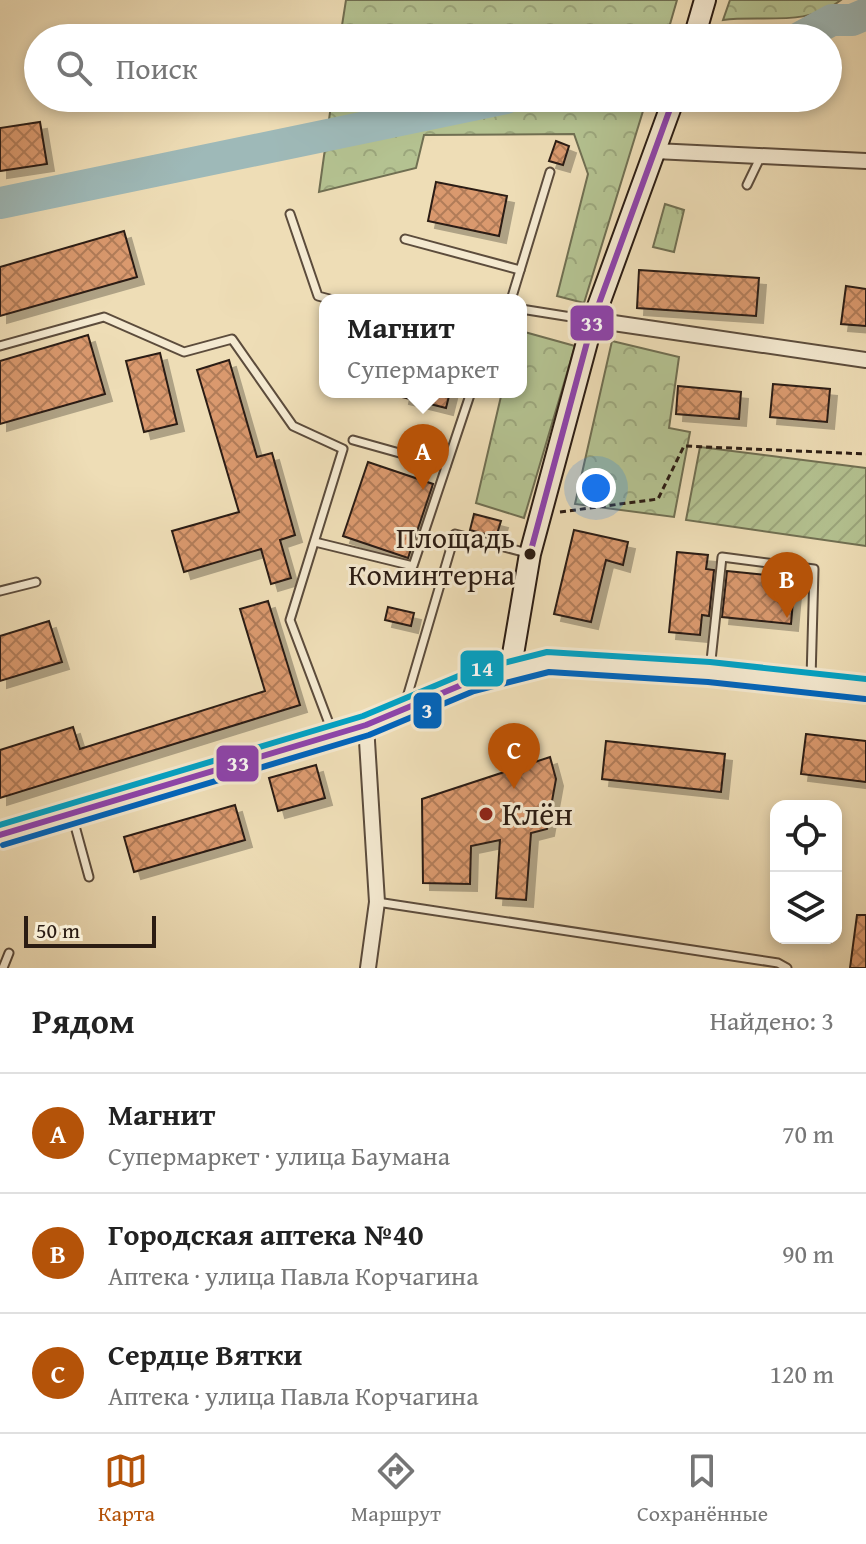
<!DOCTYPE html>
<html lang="ru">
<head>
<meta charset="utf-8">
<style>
	:root { --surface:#fff; --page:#f2f2f2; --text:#222; --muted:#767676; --line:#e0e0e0; --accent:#b45309 }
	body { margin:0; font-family:"Gentium Book Plus",serif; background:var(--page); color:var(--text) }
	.controls { position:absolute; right:24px; bottom:24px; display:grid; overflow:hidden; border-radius:16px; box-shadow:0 4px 12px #0003 }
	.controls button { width:72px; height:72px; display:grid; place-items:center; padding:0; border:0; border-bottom:2px solid var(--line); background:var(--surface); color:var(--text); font:40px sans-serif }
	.scale { position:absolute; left:24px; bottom:20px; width:132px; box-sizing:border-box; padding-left:8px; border:4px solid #2b1c13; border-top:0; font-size:22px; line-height:28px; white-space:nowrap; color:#2b1c13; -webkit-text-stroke:6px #f4e9d0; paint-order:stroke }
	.you { position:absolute; left:596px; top:488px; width:28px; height:28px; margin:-20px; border:6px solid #fff; border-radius:50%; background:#1a73e8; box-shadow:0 0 0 12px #1a73e833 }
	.badge { display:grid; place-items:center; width:52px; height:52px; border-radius:50%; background:var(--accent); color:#fff; font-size:26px; font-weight:700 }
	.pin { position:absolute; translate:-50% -66px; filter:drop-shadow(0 2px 4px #0008) }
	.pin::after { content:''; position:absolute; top:42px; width:28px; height:24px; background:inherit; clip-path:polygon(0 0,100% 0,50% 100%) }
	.popup { position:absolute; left:319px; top:294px; width:208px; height:104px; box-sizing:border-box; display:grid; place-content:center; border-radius:16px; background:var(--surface); filter:drop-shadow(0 2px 6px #0005); font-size:26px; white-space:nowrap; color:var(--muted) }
	.popup b { font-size:30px; color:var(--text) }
	.popup::after { content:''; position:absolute; left:50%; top:100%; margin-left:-16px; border:16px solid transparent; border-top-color:var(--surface) }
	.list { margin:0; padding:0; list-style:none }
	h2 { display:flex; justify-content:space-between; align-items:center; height:104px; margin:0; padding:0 32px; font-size:34px }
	h2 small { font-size:26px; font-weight:400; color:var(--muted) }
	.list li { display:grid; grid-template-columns:52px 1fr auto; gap:24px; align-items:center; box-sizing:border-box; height:120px; padding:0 32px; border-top:2px solid var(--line) }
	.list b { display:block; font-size:30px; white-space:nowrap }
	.list p { margin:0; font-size:26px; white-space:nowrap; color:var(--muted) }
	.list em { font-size:26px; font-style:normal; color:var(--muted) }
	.icon { flex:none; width:44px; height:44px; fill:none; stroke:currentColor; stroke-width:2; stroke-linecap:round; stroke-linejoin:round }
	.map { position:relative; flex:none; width:866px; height:968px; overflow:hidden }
	.search { position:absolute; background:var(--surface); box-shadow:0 4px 12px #0003; left:24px; right:24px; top:24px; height:88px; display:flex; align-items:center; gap:20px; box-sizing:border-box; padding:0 28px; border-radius:44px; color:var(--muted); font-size:30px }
	.sheet { height:464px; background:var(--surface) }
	nav { display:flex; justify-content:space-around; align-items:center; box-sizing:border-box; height:112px; border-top:2px solid var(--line); background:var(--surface); font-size:22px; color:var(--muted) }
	nav a { display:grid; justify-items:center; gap:4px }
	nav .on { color:var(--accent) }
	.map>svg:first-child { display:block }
	.forest { fill:url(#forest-crowns); stroke:#706f52; stroke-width:2 }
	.park { fill:url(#park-tufts); stroke:#706f52; stroke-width:2 }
	.garden { fill:url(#garden-furrows); stroke:#706f52; stroke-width:2 }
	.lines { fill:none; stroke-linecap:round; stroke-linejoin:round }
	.river { stroke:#9eb9b8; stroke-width:32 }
	.building { fill:url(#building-cross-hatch); stroke:#2b1c13; stroke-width:2; filter:url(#shadow) }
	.lane-casing { stroke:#5c4c3c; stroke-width:11 }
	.street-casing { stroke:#5c4c3c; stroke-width:18 }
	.secondary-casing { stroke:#2b1c13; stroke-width:24 }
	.path { stroke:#2b1c13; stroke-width:3; stroke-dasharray:6 4; stroke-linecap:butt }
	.lane { stroke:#f4e9d0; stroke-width:7 }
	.street { stroke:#f4e9d0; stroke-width:14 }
	.secondary { stroke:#f4e9d0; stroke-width:20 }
	.bus-1-casing { stroke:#f4e9d0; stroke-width:12 }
	.bus-2-casing { stroke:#f4e9d0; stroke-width:12 }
	.bus-3-casing { stroke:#f4e9d0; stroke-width:12 }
	.bus-1 { stroke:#8e44ad; stroke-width:6 }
	.bus-2 { stroke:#0065bd; stroke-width:6 }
	.bus-3 { stroke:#02a2c5; stroke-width:6 }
	.bus-dot { fill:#2b1c13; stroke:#f4e9d0; stroke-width:3 }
	.poi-dot { fill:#8f2418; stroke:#f4e9d0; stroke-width:3 }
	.labels { text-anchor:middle; stroke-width:6; stroke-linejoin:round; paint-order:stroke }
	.bus-label { font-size:30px; fill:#2b1c13; stroke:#f4e9d0; text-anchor:end }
	.poi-label { font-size:32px; fill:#2b1c13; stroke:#f4e9d0; text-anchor:start }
	.line-badge { stroke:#f4e9d0; stroke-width:3 }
	.badge-label { font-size:22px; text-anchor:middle; font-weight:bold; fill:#fff }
</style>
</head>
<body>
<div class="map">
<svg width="866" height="968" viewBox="0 0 866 968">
	<defs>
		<pattern id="forest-crowns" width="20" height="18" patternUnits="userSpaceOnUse" patternTransform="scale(2)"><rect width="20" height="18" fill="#b4c291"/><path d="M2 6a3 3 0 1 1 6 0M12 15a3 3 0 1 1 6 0" fill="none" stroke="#9ba67c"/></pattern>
		<pattern id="park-tufts" width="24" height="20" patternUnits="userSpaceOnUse" patternTransform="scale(2)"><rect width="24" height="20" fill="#b4c291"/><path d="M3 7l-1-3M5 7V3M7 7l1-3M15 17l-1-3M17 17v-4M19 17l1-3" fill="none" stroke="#9ba67c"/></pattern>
		<pattern id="garden-furrows" width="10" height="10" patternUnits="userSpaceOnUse" patternTransform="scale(2)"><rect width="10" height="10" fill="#b4c291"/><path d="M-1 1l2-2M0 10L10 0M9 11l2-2" fill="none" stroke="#9ba67c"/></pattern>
		<pattern id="building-cross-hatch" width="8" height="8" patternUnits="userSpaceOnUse" patternTransform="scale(2)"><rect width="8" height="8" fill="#da996e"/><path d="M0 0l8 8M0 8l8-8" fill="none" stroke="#b17c59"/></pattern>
		<filter id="shadow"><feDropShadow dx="7" dy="7" stdDeviation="0" flood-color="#0004"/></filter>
	</defs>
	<rect width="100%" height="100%" fill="#eeddb6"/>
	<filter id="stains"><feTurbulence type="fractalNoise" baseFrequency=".0025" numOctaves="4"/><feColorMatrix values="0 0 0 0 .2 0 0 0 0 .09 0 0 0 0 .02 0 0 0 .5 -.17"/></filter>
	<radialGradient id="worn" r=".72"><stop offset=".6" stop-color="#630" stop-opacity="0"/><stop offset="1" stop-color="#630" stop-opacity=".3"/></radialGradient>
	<g class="forest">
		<path d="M 346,0 L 677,0 L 666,38 L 340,38 Z"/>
		<path d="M 730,0 L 841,0 C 808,27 763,15 723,20 Z"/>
		<path d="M 332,98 L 647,98 L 584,303 L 557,296 L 588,174 L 574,134 L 424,135 L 416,168 L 319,192 Z"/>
		<path d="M 521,331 L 575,346 L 524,518 L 476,503 L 502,392 L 521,392 Z"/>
		<path d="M 612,341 L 679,357 L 669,428 L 690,432 L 674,517 L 575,504 Z"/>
	</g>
	<path class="park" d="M 665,204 L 684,210 L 674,252 L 653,247 Z"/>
	<path class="garden" d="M 700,447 L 866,468 L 866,546 L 686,520 Z"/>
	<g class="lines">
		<g class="river">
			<path d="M 799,38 L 832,20 L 852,20 L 866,14"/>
			<path d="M 0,203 L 506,98"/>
		</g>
	</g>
	<g class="building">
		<path d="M 40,122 L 47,164 L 0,171 L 0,128 Z"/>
		<path d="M 556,141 L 569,146 L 563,165 L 549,161 Z"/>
		<path d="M 436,182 L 507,196 L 499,236 L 428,221 Z"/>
		<path d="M 124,231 L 137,277 L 0,316 L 0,267 Z"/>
		<path d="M 639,270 L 759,278 L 756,316 L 637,308 Z"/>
		<path d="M 846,286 L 866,289 L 866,326 L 841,324 Z"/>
		<path d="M 88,335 L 105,394 L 0,424 L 0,361 Z"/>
		<path d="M 160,353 L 177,424 L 144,432 L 126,361 Z"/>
		<path d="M 229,360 L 257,457 L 272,453 L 295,535 L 280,540 L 291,578 L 271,584 L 261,549 L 184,572 L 172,531 L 239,512 L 197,370 Z"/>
		<path d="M 773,384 L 830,389 L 827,422 L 770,417 Z"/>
		<path d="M 678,386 L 741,392 L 739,419 L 676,414 Z"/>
		<path d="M 403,392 L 450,392 L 446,408 L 402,397 Z"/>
		<path d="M 368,462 L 433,484 L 408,558 L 343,536 Z"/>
		<path d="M 474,514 L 501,521 L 496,537 L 470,530 Z"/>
		<path d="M 574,530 L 628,542 L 623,565 L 606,560 L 591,622 L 554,614 Z"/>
		<path d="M 677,552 L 708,555 L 706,569 L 714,570 L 709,616 L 702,615 L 700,635 L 669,632 Z"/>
		<path d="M 727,571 L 795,578 L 791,624 L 722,617 Z"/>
		<path d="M 268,601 L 300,705 L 0,798 L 0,750 L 73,727 L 80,749 L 265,691 L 240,609 Z"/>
		<path d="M 388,607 L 414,613 L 411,626 L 385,620 Z"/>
		<path d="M 49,621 L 62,662 L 0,681 L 0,636 Z"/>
		<path d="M 806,734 L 866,741 L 866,782 L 801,774 Z"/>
		<path d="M 606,741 L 725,754 L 721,792 L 602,779 Z"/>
		<path d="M 550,757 L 556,779 L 547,829 L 531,833 L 526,900 L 496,898 L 500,840 L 471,846 L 470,884 L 423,883 L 422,799 Z"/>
		<path d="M 316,765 L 325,798 L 278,811 L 269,778 Z"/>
		<path d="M 235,805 L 245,840 L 134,872 L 124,837 Z"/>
		<path d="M 857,915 L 866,915 L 866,968 L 850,968 Z"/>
	</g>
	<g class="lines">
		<defs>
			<g id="lane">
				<path d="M 747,185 L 760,158"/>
				<path d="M 290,214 L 318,296 L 333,300"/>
				<path d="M 405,239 L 520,270"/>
				<path d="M 511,300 L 550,172"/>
				<path d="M 521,309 L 590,320"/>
				<path d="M 0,346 L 104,317 L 184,352 L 232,339 L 293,426 L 343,449 L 290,620 L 333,734"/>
				<path d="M 353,440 L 446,466"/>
				<path d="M 315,542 L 413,566 L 471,392"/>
				<path d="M 0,591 L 36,582"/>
				<path d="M 710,670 L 722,557 L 814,569 L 811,679"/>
				<path d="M 405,704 L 455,534 L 527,553"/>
				<path d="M 72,815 L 89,877"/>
				<path d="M 377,902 L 778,963 L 787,968"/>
				<path d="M 3,968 L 9,953"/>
			</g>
			<g id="street">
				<path d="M 655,151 L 866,161"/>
				<path d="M 593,320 L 866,360"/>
				<path d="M 366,725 L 377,902 L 368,968"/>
			</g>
			<g id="secondary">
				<path d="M 694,38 L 705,0"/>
				<path d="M 510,672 L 530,554 L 593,320 L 674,98"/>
				<path d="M 0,835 L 366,725 L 471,681 L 548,662 L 709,672 L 866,689"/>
			</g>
		</defs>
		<use href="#lane" class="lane-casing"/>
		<use href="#street" class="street-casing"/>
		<use href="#secondary" class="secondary-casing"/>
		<path class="path" d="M 560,512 L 658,499 L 684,446 L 866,454"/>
		<use href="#lane" class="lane"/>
		<use href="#street" class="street"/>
		<use href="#secondary" class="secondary"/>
		<defs>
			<g id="bus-1">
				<path d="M 530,554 L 593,320 L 674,98"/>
				<path d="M 0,835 L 366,725 L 471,681"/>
			</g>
			<path id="bus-2" d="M 3,845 L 369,735 L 474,691 L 549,672 L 708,682 L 865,699"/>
			<path id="bus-3" d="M 0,825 L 363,716 L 468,672 L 547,652 L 710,662 L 866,679"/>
		</defs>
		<use href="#bus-1" class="bus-1-casing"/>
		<use href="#bus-2" class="bus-2-casing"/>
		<use href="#bus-3" class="bus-3-casing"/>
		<use href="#bus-1" class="bus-1"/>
		<use href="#bus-2" class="bus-2"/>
		<use href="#bus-3" class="bus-3"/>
	</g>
	<circle class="bus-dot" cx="530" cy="554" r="7"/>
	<circle class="poi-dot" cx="486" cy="814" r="8"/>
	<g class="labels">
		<g class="bus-label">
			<text x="515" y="548">Площадь<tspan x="515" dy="37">Коминтерна</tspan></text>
		</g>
		<g class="poi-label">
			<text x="502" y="825">Клён</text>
		</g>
	</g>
	<g class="line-badge">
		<rect x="569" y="304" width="46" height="38" rx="8" fill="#8e44ad"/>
		<rect x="459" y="649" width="46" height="39" rx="8" fill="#02a2c5"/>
		<rect x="412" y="691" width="31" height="39" rx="8" fill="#0065bd"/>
		<rect x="215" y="744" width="45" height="39" rx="8" fill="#8e44ad"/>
	</g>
	<g class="badge-label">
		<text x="592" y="331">33</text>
		<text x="482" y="676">14</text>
		<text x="427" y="718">3</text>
		<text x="238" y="771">33</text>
	</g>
	<rect width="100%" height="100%" filter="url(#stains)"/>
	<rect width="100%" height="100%" fill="url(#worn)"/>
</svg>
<div class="controls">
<button><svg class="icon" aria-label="locate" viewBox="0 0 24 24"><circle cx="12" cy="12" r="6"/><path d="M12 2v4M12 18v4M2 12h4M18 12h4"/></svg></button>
<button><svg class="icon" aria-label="layers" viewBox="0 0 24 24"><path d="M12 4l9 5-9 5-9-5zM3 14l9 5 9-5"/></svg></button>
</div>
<div class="scale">50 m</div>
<div class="you"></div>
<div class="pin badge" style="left:423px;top:490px">A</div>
<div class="popup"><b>Магнит</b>Супермаркет</div>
<div class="pin badge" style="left:787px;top:618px">B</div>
<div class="pin badge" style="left:514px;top:789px">C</div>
<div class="search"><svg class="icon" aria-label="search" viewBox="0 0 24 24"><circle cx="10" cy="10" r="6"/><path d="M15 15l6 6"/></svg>Поиск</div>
</div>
<section class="sheet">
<h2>Рядом<small>Найдено: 3</small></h2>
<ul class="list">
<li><span class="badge">A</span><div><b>Магнит</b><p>Супермаркет · улица Баумана</p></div><em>70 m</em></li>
<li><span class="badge">B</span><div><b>Городская аптека №40</b><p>Аптека · улица Павла Корчагина</p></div><em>90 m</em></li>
<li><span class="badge">C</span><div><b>Сердце Вятки</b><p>Аптека · улица Павла Корчагина</p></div><em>120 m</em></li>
</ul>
</section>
<nav>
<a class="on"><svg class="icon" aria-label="map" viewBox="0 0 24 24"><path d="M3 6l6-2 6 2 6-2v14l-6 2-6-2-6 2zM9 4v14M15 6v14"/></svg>Карта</a>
<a><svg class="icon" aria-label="directions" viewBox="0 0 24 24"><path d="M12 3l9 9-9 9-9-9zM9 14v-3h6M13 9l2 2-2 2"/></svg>Маршрут</a>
<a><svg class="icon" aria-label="saved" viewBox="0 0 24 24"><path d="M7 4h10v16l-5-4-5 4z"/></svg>Сохранённые</a>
</nav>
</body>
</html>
